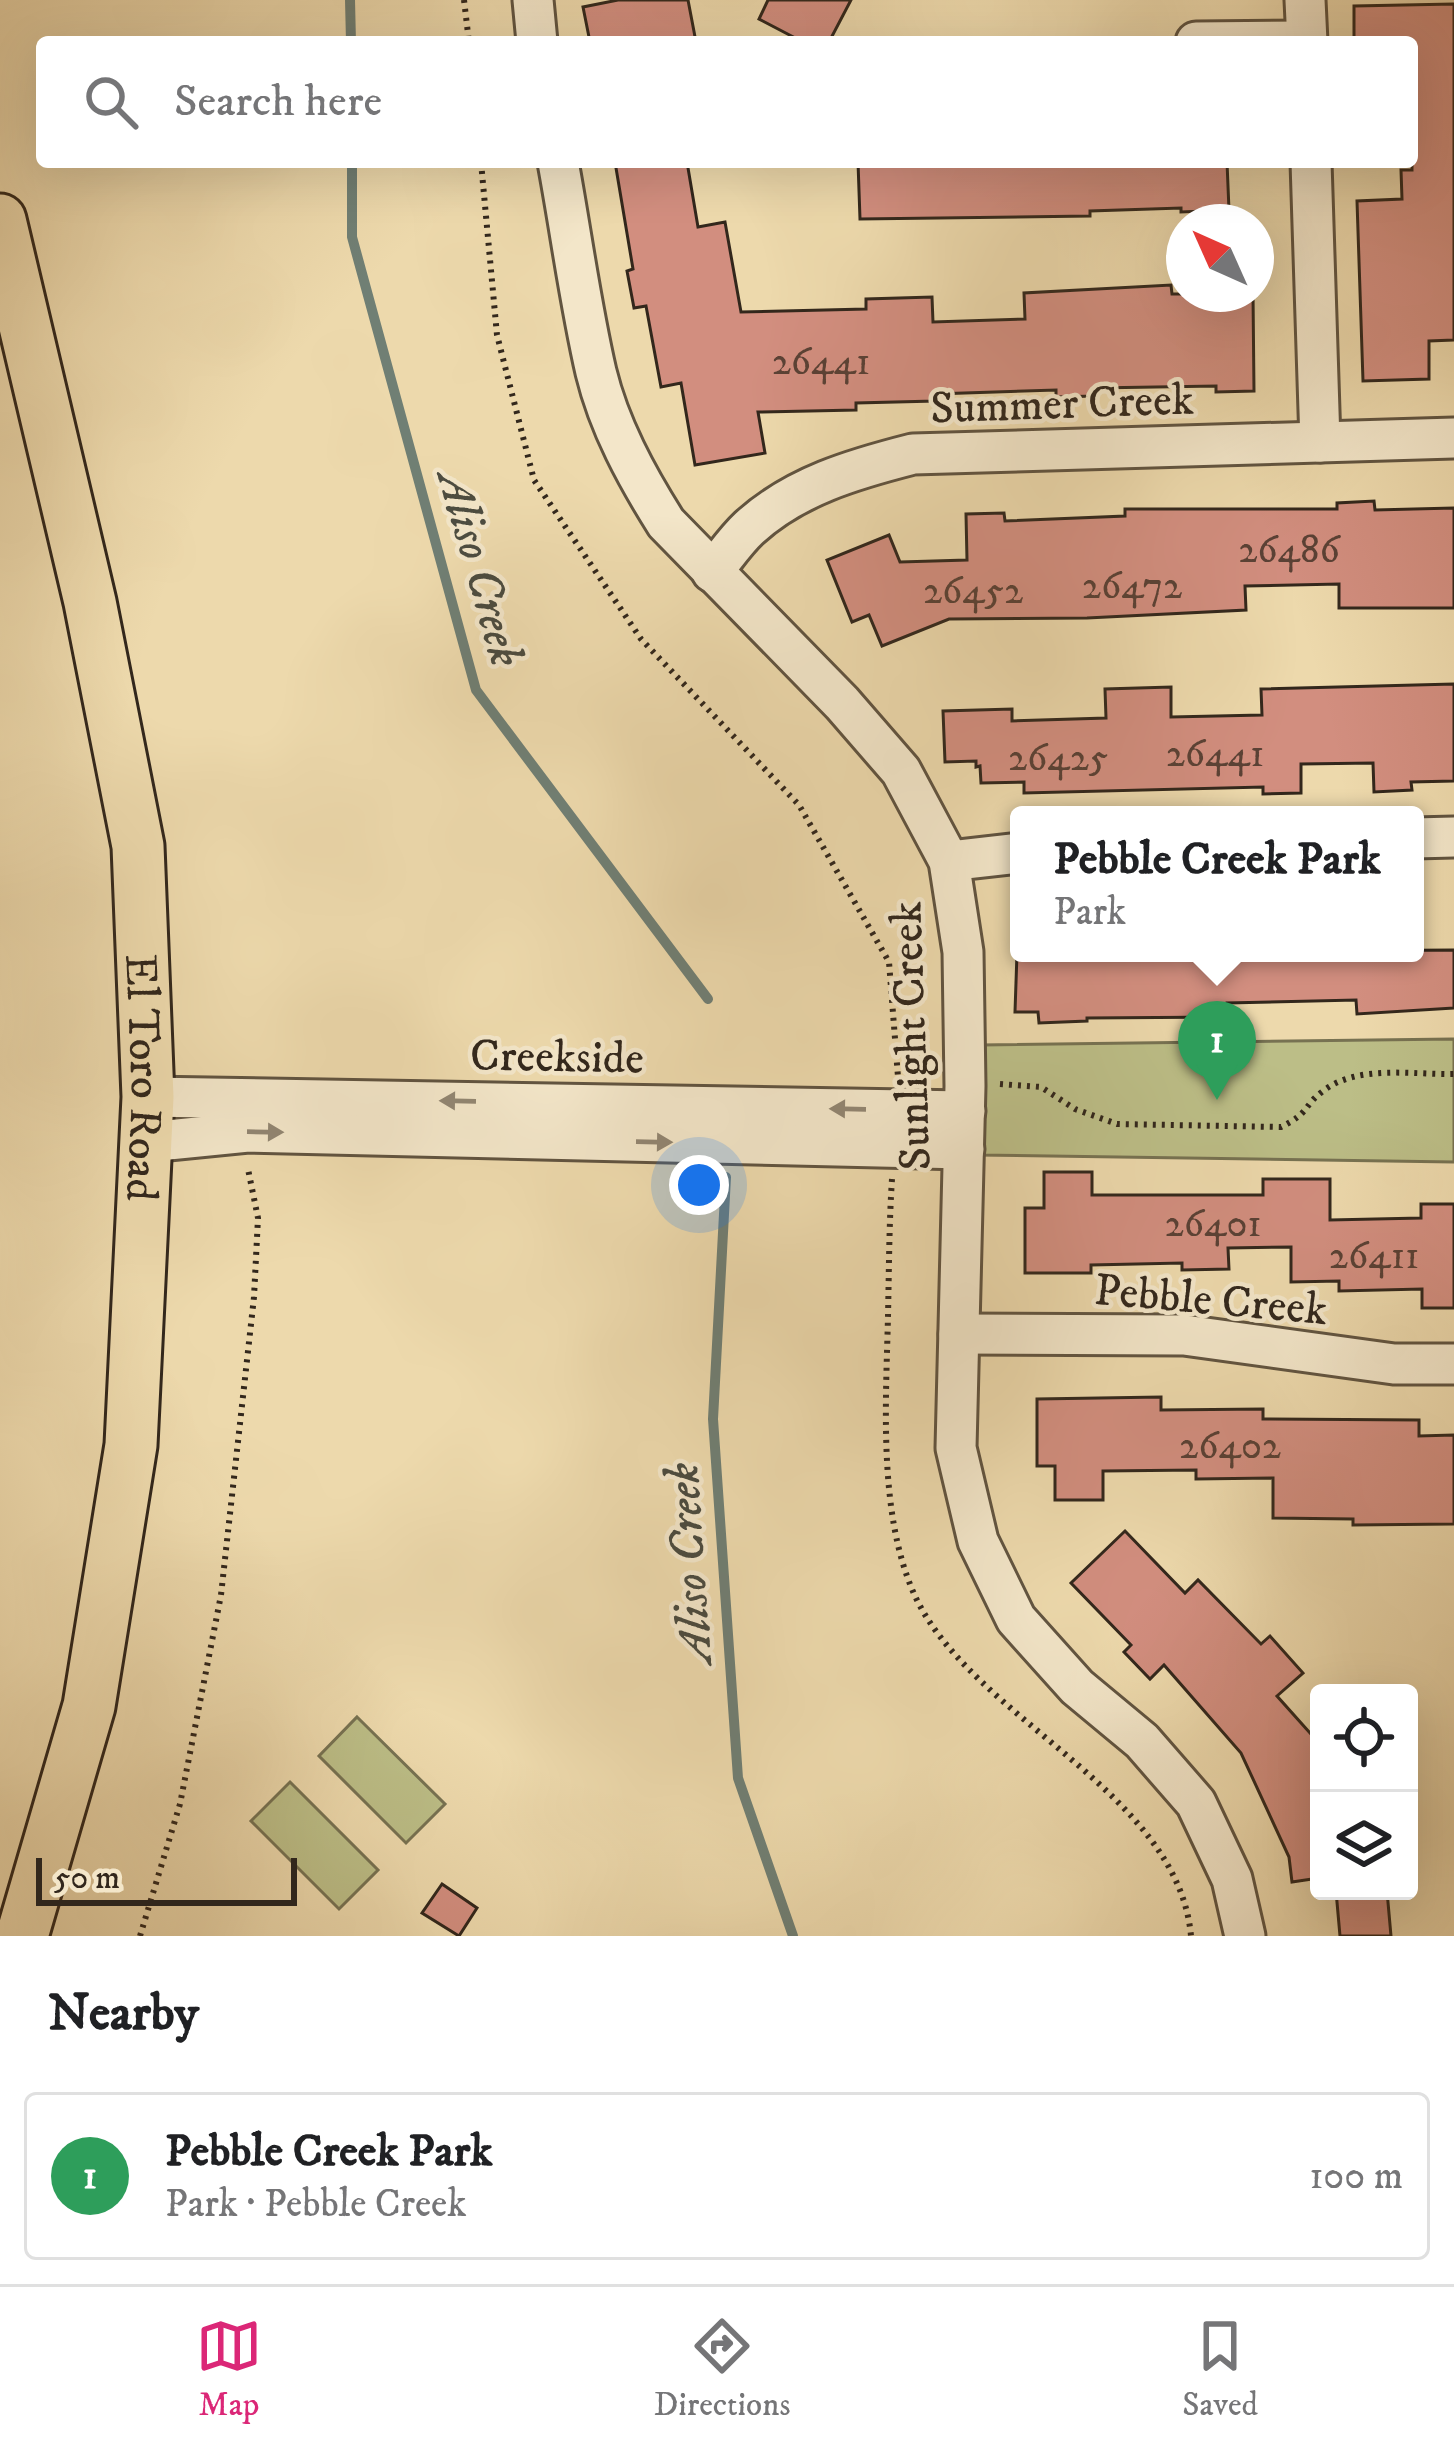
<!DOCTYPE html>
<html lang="en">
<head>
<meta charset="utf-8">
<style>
	:root { --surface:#fff; --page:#f6f6f6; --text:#202124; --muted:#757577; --line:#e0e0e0; --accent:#db2777 }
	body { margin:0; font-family:"IM FELL DW Pica",serif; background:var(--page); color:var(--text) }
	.controls { position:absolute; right:36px; bottom:36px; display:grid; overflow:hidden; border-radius:12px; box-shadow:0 12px 48px #0002 }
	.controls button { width:108px; height:108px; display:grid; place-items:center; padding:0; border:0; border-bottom:3px solid var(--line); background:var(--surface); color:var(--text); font:60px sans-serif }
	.compass { position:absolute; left:1166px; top:204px; width:108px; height:108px; border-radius:50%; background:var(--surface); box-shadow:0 12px 48px #0002; rotate:315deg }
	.scale { position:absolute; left:36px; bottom:30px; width:261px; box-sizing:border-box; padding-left:12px; border:6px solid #32271c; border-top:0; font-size:33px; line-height:42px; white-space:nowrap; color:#32271c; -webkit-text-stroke:9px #f3e6c9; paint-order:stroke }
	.you { position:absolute; left:699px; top:1185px; width:42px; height:42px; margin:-30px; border:9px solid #fff; border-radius:50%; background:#1a73e8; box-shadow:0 0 0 18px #1a73e833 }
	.badge { display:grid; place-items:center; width:78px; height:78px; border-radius:50%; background:var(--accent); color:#fff; font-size:39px; font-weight:700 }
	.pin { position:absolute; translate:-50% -99px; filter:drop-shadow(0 3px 6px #0008) }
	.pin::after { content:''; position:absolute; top:63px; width:42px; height:36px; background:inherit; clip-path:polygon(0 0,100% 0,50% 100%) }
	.popup { position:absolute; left:1010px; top:806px; width:414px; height:156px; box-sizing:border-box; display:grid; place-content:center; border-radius:12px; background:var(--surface); filter:drop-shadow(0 3px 9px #0005); font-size:39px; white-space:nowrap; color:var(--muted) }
	.popup b { font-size:45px; color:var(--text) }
	.popup::after { content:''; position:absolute; left:50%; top:100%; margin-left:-24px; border:24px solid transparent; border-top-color:var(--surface) }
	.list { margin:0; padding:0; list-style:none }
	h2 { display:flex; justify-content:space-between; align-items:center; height:156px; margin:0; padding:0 48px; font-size:51px }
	h2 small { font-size:39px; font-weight:400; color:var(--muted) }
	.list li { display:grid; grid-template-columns:78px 1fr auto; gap:36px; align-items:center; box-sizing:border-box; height:168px; margin:0 24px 24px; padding:0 24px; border:3px solid var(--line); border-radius:12px }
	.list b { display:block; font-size:45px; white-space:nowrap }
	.list p { margin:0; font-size:39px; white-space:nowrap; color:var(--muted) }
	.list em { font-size:39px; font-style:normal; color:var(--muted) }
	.icon { flex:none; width:66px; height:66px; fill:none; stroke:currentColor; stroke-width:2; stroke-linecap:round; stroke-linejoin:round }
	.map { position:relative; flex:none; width:1454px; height:1936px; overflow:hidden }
	.search { position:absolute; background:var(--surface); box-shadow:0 12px 48px #0002; left:36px; right:36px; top:36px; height:132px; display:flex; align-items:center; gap:30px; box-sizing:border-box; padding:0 42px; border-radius:12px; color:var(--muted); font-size:45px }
	.sheet { height:348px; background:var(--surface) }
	nav { display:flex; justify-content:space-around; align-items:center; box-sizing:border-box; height:168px; border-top:3px solid var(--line); background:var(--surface); font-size:33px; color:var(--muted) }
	nav a { display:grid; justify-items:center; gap:6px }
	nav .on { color:var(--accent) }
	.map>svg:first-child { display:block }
	.green { fill:#bcbe87; stroke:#777252; stroke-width:3 }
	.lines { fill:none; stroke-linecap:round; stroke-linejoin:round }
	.stream { stroke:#707f74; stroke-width:10 }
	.building { fill:#d28e7f; stroke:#32271c; stroke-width:3 }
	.minor-casing { stroke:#615440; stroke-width:45 }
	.major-casing { stroke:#32271c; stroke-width:57 }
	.path { stroke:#32271c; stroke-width:6; stroke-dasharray:3 6; stroke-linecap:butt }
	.minor { stroke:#f3e6c9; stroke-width:39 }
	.major { stroke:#edd9ac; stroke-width:51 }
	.oneway { fill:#928672 }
	.labels { text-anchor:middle; stroke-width:9; stroke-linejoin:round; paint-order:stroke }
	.number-label { font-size:39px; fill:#5a4135 }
	.street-label { font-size:45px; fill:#32271c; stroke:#f3e6c9 }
	.water-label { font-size:48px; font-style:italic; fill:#4c4c40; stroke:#f3e6c9 }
</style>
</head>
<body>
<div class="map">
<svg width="1454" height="1936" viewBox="0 0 1454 1936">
	<rect width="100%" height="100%" fill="#edd9ac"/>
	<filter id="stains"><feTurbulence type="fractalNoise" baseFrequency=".00167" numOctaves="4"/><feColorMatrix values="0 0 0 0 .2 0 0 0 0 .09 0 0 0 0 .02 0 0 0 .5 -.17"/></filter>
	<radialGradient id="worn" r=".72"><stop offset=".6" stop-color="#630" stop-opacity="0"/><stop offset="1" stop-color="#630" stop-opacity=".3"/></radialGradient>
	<g class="green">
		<path d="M 1454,1039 L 1454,1162 L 977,1155 L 981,1045 Z"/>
		<path d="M 357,1717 L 445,1804 L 406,1843 L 319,1756 Z"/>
		<path d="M 290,1782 L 378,1870 L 339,1909 L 251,1821 Z"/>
	</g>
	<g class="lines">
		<g class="stream">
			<path d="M 350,0 L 351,42"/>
			<path d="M 352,162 L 352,237 L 476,690 L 708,999"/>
			<path d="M 726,1177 L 713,1419 L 738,1778 L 793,1936"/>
		</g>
	</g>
	<g class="building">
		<path d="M 618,0 L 688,0 L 696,42 L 590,42 L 583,7 Z"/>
		<path d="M 768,0 L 851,0 L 829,42 L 803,42 L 759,19 Z"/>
		<path d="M 1454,4 L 1454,340 L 1429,341 L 1429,379 L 1363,381 L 1357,201 L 1402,199 L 1401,170 L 1412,170 L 1412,42 L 1354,42 L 1354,6 Z"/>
		<path d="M 615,162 L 687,162 L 698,227 L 725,222 L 741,312 L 866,309 L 866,299 L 932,297 L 933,322 L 1025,319 L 1024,293 L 1171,285 L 1172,294 L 1253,294 L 1254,391 L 1216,392 L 1216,386 L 1095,388 L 1095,396 L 1056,397 L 1056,390 L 935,394 L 935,401 L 856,403 L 856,410 L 758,412 L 765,453 L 695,465 L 681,383 L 661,387 L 646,306 L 634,308 L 627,271 L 633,269 Z"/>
		<path d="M 858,162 L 1227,162 L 1229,210 L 1181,212 L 1181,208 L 1090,211 L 1090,216 L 860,219 Z"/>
		<path d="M 1374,501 L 1375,510 L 1454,508 L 1454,608 L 1339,608 L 1339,584 L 1245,586 L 1246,610 L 1087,618 L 949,619 L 882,646 L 869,615 L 852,622 L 827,560 L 889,535 L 900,562 L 967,560 L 966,514 L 1004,513 L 1005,521 L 1125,516 L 1125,509 L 1337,509 L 1337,503 Z"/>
		<path d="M 1454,684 L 1454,781 L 1411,782 L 1412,790 L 1374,792 L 1373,763 L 1301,764 L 1301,793 L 1263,794 L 1263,787 L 1024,793 L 1024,782 L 981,783 L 980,766 L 976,767 L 976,761 L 945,762 L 943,711 L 1012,709 L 1012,721 L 1106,718 L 1105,689 L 1171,687 L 1171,717 L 1262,715 L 1261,689 Z"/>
		<path d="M 1454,950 L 1454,1008 L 1357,1014 L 1356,1000 L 1227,1003 L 1227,1017 L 1087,1018 L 1087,1021 L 1039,1023 L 1038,1012 L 1015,1012 L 1017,953 Z"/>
		<path d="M 1044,1172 L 1092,1172 L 1092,1195 L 1263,1195 L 1263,1179 L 1330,1179 L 1330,1220 L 1421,1218 L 1421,1204 L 1454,1204 L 1454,1308 L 1422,1308 L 1422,1289 L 1339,1291 L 1339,1281 L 1291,1282 L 1291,1247 L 1228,1248 L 1229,1269 L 1182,1270 L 1182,1263 L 1091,1265 L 1091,1273 L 1025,1273 L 1025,1208 L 1044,1208 Z"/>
		<path d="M 1161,1397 L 1161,1410 L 1263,1409 L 1263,1419 L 1419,1420 L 1419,1436 L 1454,1435 L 1454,1524 L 1353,1525 L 1353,1519 L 1273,1518 L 1273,1478 L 1196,1479 L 1196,1470 L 1103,1471 L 1103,1500 L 1055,1500 L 1055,1466 L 1037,1466 L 1037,1399 Z"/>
		<path d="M 1125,1531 L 1185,1593 L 1198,1580 L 1261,1644 L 1270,1636 L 1303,1673 L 1277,1696 L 1319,1743 L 1319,1878 L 1292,1882 L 1289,1857 L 1241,1753 L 1164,1665 L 1150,1679 L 1124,1652 L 1131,1645 L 1071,1583 Z"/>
		<path d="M 442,1884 L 477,1908 L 459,1936 L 422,1913 Z"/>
		<path d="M 1336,1891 L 1387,1891 L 1391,1936 L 1340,1936 Z"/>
	</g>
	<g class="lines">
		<defs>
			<g id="minor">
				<path d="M 533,0 L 537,42"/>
				<path d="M 1305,0 L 1307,42"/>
				<path d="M 1196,42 L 1307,41"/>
				<path d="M 558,162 C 571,232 580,303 596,372 C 609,426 637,477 666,523 L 842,703 L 901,771 L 949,861 L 963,952 L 965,1086 L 956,1448 L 978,1541 L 1016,1619 L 1077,1687 L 1142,1741 L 1196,1803 L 1232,1879 L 1245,1936"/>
				<path d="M 1311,162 L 1320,442"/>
				<path d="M 712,572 C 724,558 735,541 749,528 C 795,486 854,469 913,454 L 1454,438"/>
				<path d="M 1415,838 L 1454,837"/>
				<path d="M 949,861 L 1019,853"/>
				<path d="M 148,1097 L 965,1111"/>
				<path d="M 148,1142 L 248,1132 L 964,1149"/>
				<path d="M 959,1334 L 1184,1335 L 1394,1364 L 1454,1364"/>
			</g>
			<g id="major">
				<path id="s1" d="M 0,220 L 90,602 L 138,846 L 148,1097 L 131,1445 L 89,1706 L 22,1936"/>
			</g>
		</defs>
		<use href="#minor" class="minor-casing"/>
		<use href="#major" class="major-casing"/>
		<g class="path">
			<path d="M 464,0 L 469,42"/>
			<path d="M 481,162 L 497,335 L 534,480 L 641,639 L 799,805 L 889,962 L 898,1077"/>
			<path d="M 1000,1084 L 1041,1087 L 1075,1109 L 1117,1124 L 1281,1127 C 1310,1113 1303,1106 1323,1091 C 1358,1064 1413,1075 1454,1074"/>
			<path d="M 892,1179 C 889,1225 889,1271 888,1316 C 886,1403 878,1515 915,1596 C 972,1719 1178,1791 1191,1936"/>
			<path d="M 140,1936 L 180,1804 L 221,1595 L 254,1297 L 258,1218 L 248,1169"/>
		</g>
		<use href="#minor" class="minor"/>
		<use href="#major" class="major"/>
	</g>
	<defs><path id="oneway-solid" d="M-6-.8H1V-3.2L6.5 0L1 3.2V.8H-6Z" transform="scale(3)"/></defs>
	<g class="oneway">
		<use href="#oneway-solid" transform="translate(458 1101) rotate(-179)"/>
		<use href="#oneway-solid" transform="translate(848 1109) rotate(-179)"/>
		<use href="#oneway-solid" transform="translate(265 1132) rotate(1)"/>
		<use href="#oneway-solid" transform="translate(654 1142) rotate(1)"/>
	</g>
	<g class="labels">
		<g class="number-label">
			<text x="821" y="374">26441</text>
			<text x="1289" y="562">26486</text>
			<text x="1132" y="598">26472</text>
			<text x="973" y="603">26452</text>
			<text x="1215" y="766">26441</text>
			<text x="1058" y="770">26425</text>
			<text x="1213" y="1236">26401</text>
			<text x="1374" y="1268">26411</text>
			<text x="1230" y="1458">26402</text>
		</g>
		<g class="street-label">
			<text transform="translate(1062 402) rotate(-2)" y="16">Summer Creek</text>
			<text transform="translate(909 1036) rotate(-92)" y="16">Sunlight Creek</text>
			<text transform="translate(557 1055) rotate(1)" y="16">Creekside</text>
			<text dy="16" stroke="none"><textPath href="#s1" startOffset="873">El Toro Road</textPath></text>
			<text transform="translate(1211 1298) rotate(5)" y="16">Pebble Creek</text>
		</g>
		<g class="water-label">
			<text transform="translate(482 568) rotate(74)" y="17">Aliso Creek</text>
			<text transform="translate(687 1563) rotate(-94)" y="17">Aliso Creek</text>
		</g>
	</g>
	<rect width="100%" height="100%" filter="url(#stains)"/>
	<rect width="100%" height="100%" fill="url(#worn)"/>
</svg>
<div class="controls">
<button><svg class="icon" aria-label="locate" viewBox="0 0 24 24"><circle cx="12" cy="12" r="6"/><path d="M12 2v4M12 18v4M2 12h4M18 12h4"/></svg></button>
<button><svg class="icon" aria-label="layers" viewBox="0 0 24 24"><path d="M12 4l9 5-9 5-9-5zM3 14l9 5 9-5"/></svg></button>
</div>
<svg class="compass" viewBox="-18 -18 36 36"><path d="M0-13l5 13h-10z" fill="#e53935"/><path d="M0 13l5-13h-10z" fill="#757577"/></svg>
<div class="scale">50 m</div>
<div class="you"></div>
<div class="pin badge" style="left:1217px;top:1100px;background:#2e9e5b">1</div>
<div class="popup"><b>Pebble Creek Park</b>Park</div>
<div class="search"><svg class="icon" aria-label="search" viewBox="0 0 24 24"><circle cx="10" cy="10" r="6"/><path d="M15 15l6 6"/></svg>Search here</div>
</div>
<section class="sheet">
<h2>Nearby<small></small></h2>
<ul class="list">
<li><span class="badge" style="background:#2e9e5b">1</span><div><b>Pebble Creek Park</b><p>Park · Pebble Creek</p></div><em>100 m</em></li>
</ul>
</section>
<nav>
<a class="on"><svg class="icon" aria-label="map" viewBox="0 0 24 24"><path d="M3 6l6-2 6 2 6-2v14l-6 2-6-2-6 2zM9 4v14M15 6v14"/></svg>Map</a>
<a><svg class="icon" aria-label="directions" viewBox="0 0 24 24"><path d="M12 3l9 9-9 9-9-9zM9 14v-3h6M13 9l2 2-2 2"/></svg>Directions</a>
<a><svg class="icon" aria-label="saved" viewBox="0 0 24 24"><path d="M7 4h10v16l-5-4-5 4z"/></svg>Saved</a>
</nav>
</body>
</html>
